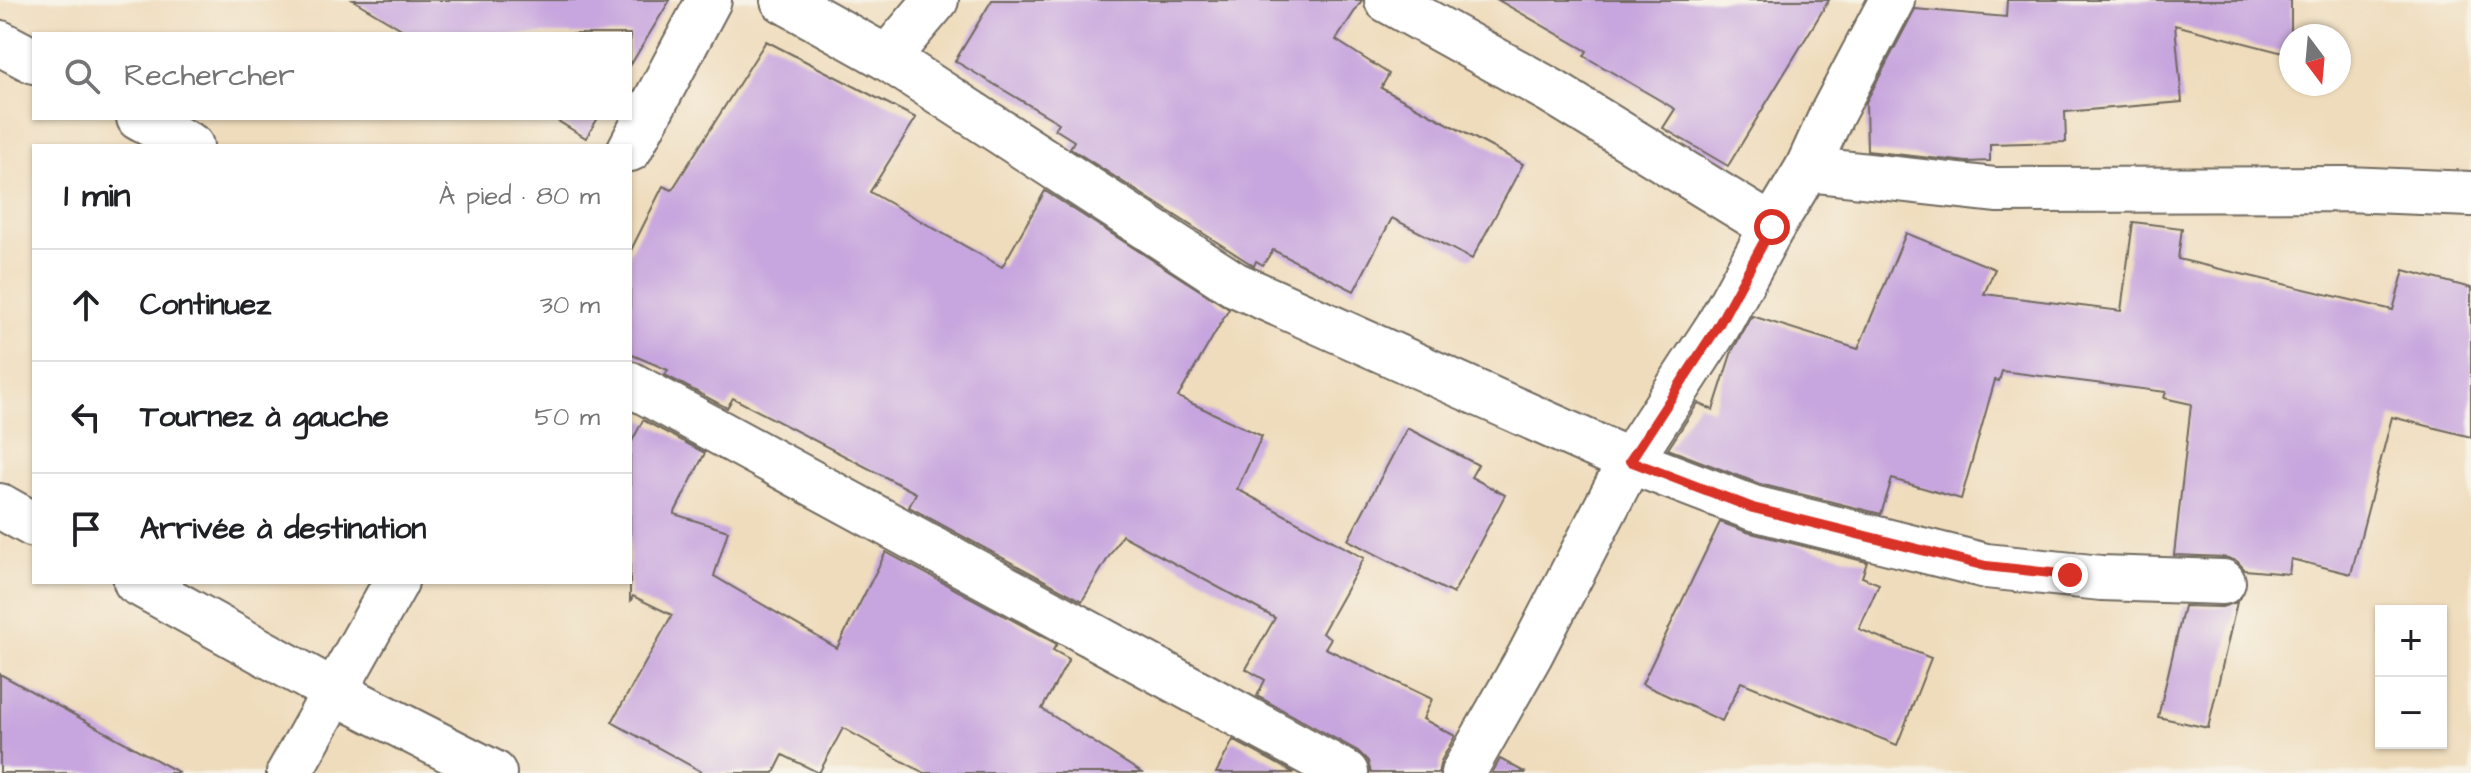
<!DOCTYPE html>
<html lang="fr">
<head>
<meta charset="utf-8">
<style>
	:root { --surface:#fff; --page:#f2f2f2; --text:#202124; --muted:#757577; --line:#e0e0e0 }
	body { margin:0; font-family:"Architects Daughter",sans-serif; background:var(--page); color:var(--text) }
	.controls { position:absolute; right:24px; bottom:24px; display:grid; overflow:hidden; border-radius:0px; box-shadow:0 2px 6px #0004 }
	.controls button { width:72px; height:72px; display:grid; place-items:center; padding:0; border:0; border-bottom:2px solid var(--line); background:var(--surface); color:var(--text); font:40px sans-serif }
	.compass { position:absolute; left:2279px; top:24px; width:72px; height:72px; border-radius:50%; background:var(--surface); box-shadow:0 2px 6px #0004; rotate:164deg }
	.stop { position:absolute; width:24px; height:24px; margin:-18px; border:6px solid #d93025; border-radius:50%; background:#fff }
	.stop.end { background:#d93025; border-color:#fff; box-shadow:0 2px 8px #0008 }
	.list { margin:0; padding:0; list-style:none }
	h2 { display:flex; justify-content:space-between; align-items:center; height:104px; margin:0; padding:0 32px; font-size:34px }
	h2 small { font-size:26px; font-weight:400; color:var(--muted) }
	.list li { display:grid; grid-template-columns:52px 1fr auto; gap:24px; align-items:center; box-sizing:border-box; height:112px; padding:0 32px; border-top:2px solid var(--line) }
	.list b { display:block; font-size:30px; white-space:nowrap }
	.list em { font-size:26px; font-style:normal; color:var(--muted) }
	.icon { flex:none; width:44px; height:44px; fill:none; stroke:currentColor; stroke-width:2; stroke-linecap:round; stroke-linejoin:round }
	.map { position:relative; flex:none; width:2471px; height:773px; overflow:hidden }
	.search { position:absolute; background:var(--surface); box-shadow:0 2px 6px #0004; left:32px; top:32px; width:600px; height:88px; display:flex; align-items:center; gap:20px; box-sizing:border-box; padding:0 28px; border-radius:0px; color:var(--muted); font-size:30px }
	.panel { position:absolute; background:var(--surface); box-shadow:0 2px 6px #0004; left:32px; top:144px; width:600px; height:440px; border-radius:0px }
	.map>svg:first-child { display:block }
	.building { fill:#c7a5de }
	.lines { fill:none; stroke-linecap:round; stroke-linejoin:round }
	.street-casing { stroke:#70695e; stroke-width:48 }
	.street { stroke:#fff; stroke-width:44 }
	.route { stroke:#d93025; stroke-width:10 }
</style>
</head>
<body>
<div class="map">
<svg width="2471" height="773" viewBox="0 0 2471 773">
	<rect width="100%" height="100%" fill="#f7f3e8"/>
	<filter id="ink" filterUnits="userSpaceOnUse"><feTurbulence type="fractalNoise" baseFrequency=".0125" numOctaves="2"/><feDisplacementMap in="SourceGraphic" scale="16" xChannelSelector="R" yChannelSelector="G"/><feConvolveMatrix kernelMatrix="1 2 1 2 8 2 1 2 1" color-interpolation-filters="sRGB"/></filter>
	<filter id="wash" filterUnits="userSpaceOnUse"><feTurbulence type="fractalNoise" baseFrequency=".006" numOctaves="4" result="noise"/><feDisplacementMap in="SourceGraphic" scale="32" xChannelSelector="R" yChannelSelector="G"/><feGaussianBlur stdDeviation="1.8" result="paint"/><feColorMatrix in="noise" values="0 0 0 0 0 0 0 0 0 0 0 0 0 0 0 0 0 1.4 0 .05"/><feComposite in="paint" operator="in"/></filter>
	<g filter="url(#wash)">
		<rect width="100%" height="100%" fill="#efdcbc"/>
		<g id="blocks">
			<g class="building">
				<path d="M 353,0 L 670,0 L 630,66 L 630,34 L 410,34 Z"/>
				<path d="M 992,0 L 1362,0 L 1336,40 L 1389,74 L 1381,88 L 1523,164 L 1472,259 L 1392,218 L 1354,291 L 1273,250 L 1263,265 L 1256,261 L 1254,266 L 1070,148 L 1074,141 L 1055,129 L 1059,123 L 955,61 Z"/>
				<path d="M 1498,0 L 1829,0 L 1728,166 L 1663,128 L 1675,109 L 1584,56 L 1587,51 Z"/>
				<path d="M 2007,0 L 2291,0 L 2291,55 L 2175,25 L 2182,102 L 2065,112 L 2066,142 L 1990,144 L 1990,161 L 1967,162 L 1867,151 L 1866,102 L 1915,9 L 2006,17 Z"/>
				<path d="M 766,41 L 916,118 L 870,192 L 1002,267 L 1045,191 L 1229,309 L 1178,397 L 1262,436 L 1237,489 L 1364,558 L 1322,633 L 1331,638 L 1325,648 L 1432,699 L 1423,719 L 1455,736 L 1441,761 L 1438,773 L 1371,773 L 1368,761 L 1358,751 L 1257,696 L 1265,680 L 1246,669 L 1275,618 L 1122,535 L 1082,601 L 909,507 L 916,493 L 733,398 L 727,408 L 665,375 L 668,370 L 630,354 L 630,252 L 663,186 L 672,190 Z"/>
				<path d="M 553,118 L 598,118 L 586,138 Z"/>
				<path d="M 2133,222 L 2182,228 L 2178,259 L 2393,310 L 2404,270 L 2471,288 L 2471,437 L 2392,417 L 2351,574 L 2291,559 L 2289,574 L 2245,570 L 2237,561 L 2225,557 L 2174,555 L 2191,404 L 2164,398 L 2166,392 L 2002,371 L 1999,381 L 1995,380 L 1961,499 L 1892,479 L 1881,514 L 1760,484 L 1668,449 L 1698,403 L 1713,410 L 1732,351 L 1752,316 L 1858,349 L 1906,233 L 1995,269 L 1984,294 L 2121,311 Z"/>
				<path d="M 643,420 L 705,453 L 674,514 L 728,531 L 714,576 L 837,648 L 886,552 L 1057,644 L 1053,650 L 1069,659 L 1042,709 L 1142,773 L 924,773 L 843,728 L 819,773 L 783,755 L 774,773 L 704,773 L 612,722 L 672,615 L 633,596 L 630,602 L 630,445 Z"/>
				<path d="M 1407,428 L 1478,465 L 1471,477 L 1505,495 L 1453,594 L 1348,540 Z"/>
				<path d="M 1720,522 L 1747,532 L 1867,562 L 1862,577 L 1879,584 L 1859,629 L 1931,658 L 1897,745 L 1741,682 L 1722,721 L 1642,684 Z"/>
				<path d="M 2237,602 L 2208,728 L 2158,717 L 2184,606 L 2222,607 Z"/>
				<path d="M 0,674 L 180,773 L 0,773 Z"/>
				<path d="M 1233,740 L 1294,773 L 1216,773 Z"/>
				<path d="M 1500,759 L 1526,773 L 1492,773 Z"/>
			</g>
		</g>
	</g>
	<g filter="url(#ink)">
		<use href="#blocks" fill-opacity="0" stroke="#70695e" stroke-width="2"/>
		<g class="lines">
			<defs>
				<g id="street">
					<path d="M 783,0 L 887,58 L 1234,284 L 1630,461 L 1753,508 L 1986,566 L 2101,578 L 2223,582"/>
					<path d="M 1387,0 L 1551,91 L 1772,227"/>
					<path d="M 0,43 L 34,61"/>
					<path d="M 887,58 L 936,0"/>
					<path d="M 139,118 L 191,146"/>
					<path d="M 630,149 L 709,0"/>
					<path d="M 1807,169 L 1996,190 L 2346,189 L 2471,194"/>
					<path d="M 630,384 L 1346,773"/>
					<path d="M 0,506 L 34,525"/>
					<path d="M 136,582 L 333,691 L 494,773"/>
					<path d="M 289,773 L 396,582"/>
					<path d="M 1463,773 L 1530,655 L 1630,461 L 1718,326 L 1772,227 L 1807,169 L 1832,114 L 1892,0"/>
				</g>
			</defs>
			<use href="#street" class="street-casing"/>
			<use href="#street" class="street"/>
		</g>
	</g>
	<g class="lines" filter="url(#ink)">
		<path class="route" d="M 1772,227 L 1718,326 L 1630,461 L 1753,508 L 1986,566 L 2070,575"/>
	</g>
</svg>
<div class="controls">
<button>+</button>
<button>−</button>
</div>
<svg class="compass" viewBox="-18 -18 36 36"><path d="M0-13l5 13h-10z" fill="#e53935"/><path d="M0 13l5-13h-10z" fill="#757577"/></svg>
<div class="stop" style="left:1772px;top:227px"></div>
<div class="stop end" style="left:2070px;top:575px"></div>
<div class="search"><svg class="icon" aria-label="search" viewBox="0 0 24 24"><circle cx="10" cy="10" r="6"/><path d="M15 15l6 6"/></svg>Rechercher</div>
<section class="panel">
<h2>1 min<small>À pied · 80 m</small></h2>
<ul class="list">
<li><svg class="icon" aria-label="ahead" viewBox="0 0 24 24"><path d="M12 20V5M6 11l6-6 6 6"/></svg><div><b>Continuez</b></div><em>30 m</em></li>
<li><svg class="icon" aria-label="left" viewBox="0 0 24 24"><path d="M17 20v-9H6M10 6l-5 5 5 5"/></svg><div><b>Tournez à gauche</b></div><em>50 m</em></li>
<li><svg class="icon" aria-label="arrive" viewBox="0 0 24 24"><path d="M6 21V4h12l-3 4 3 4H6"/></svg><div><b>Arrivée à destination</b></div></li>
</ul>
</section>
</div>
</body>
</html>
